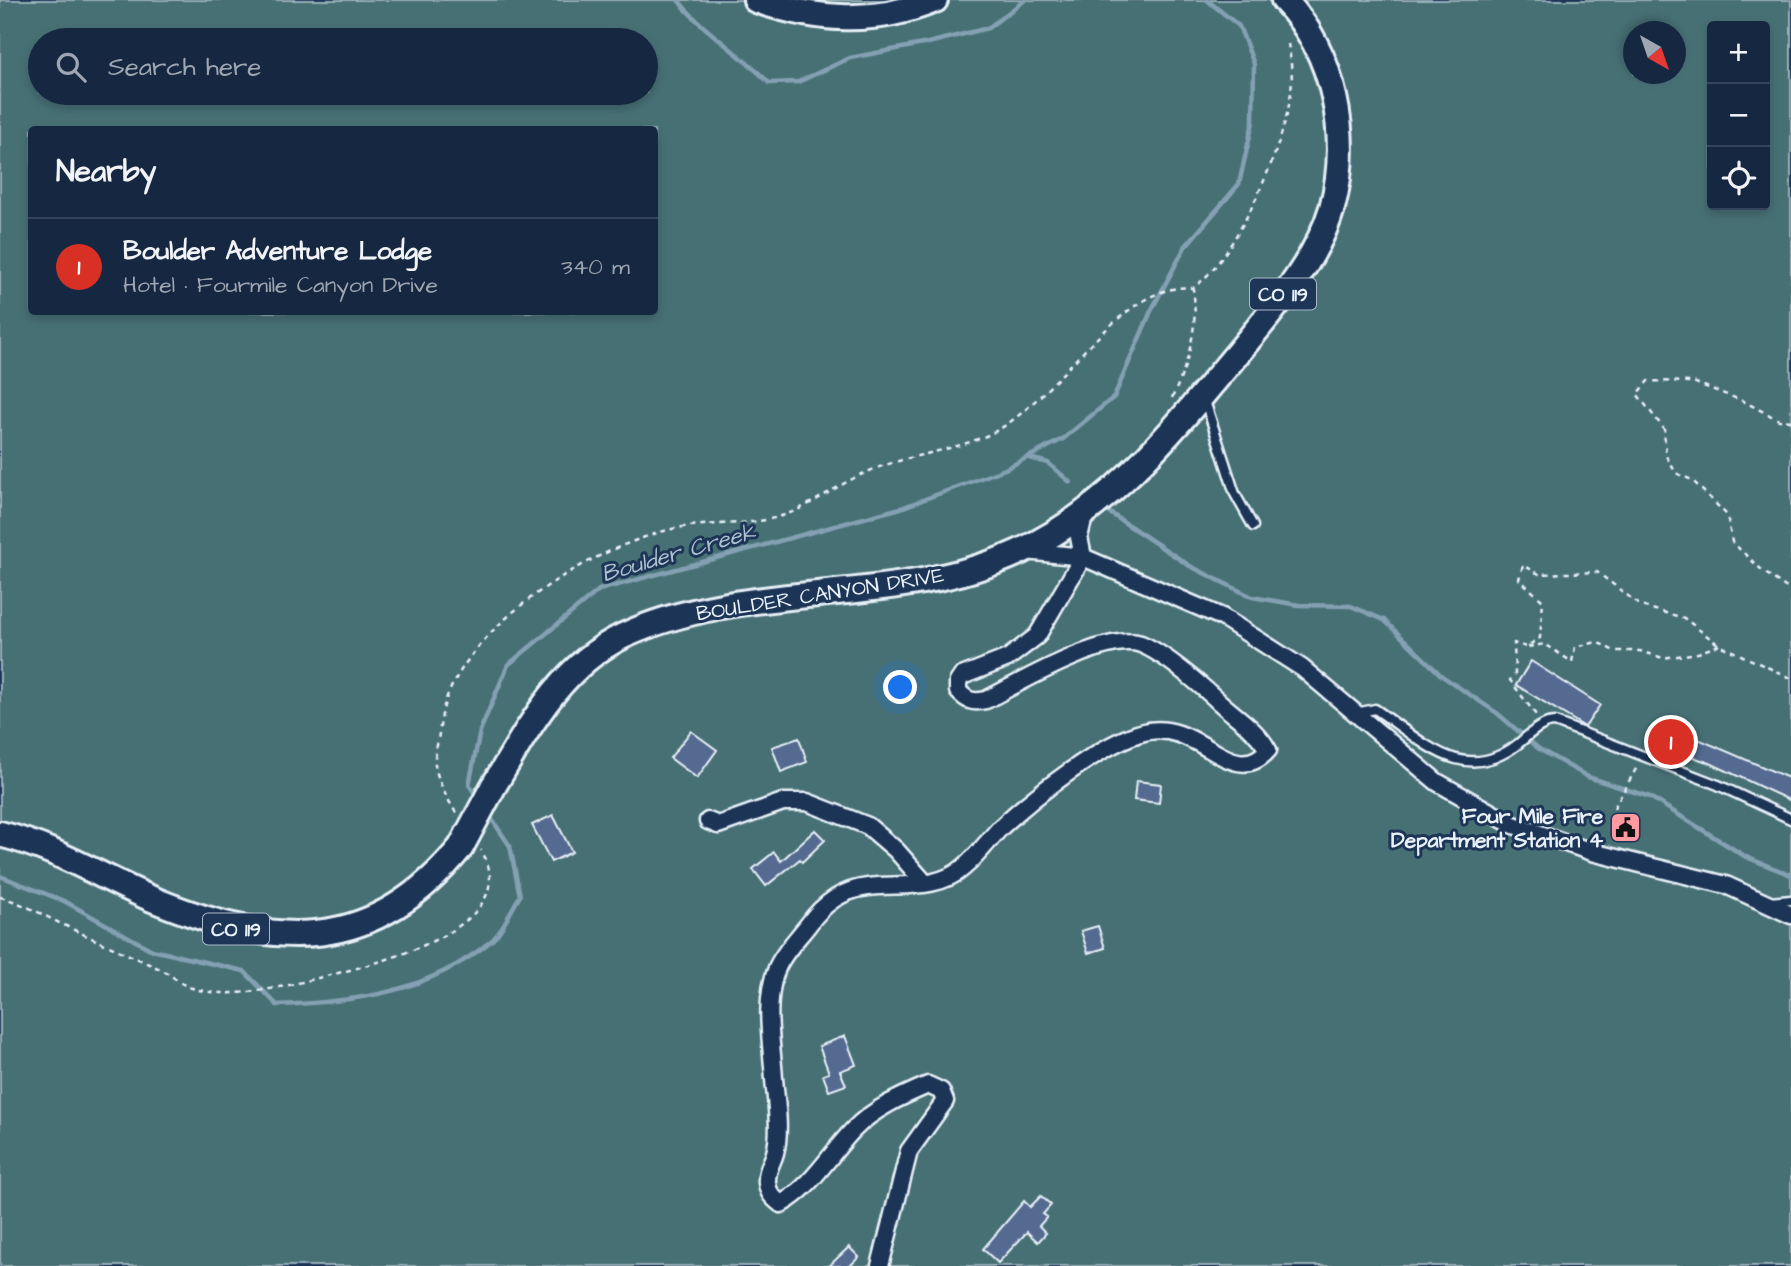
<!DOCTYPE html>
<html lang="en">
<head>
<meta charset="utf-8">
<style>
	:root { --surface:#162841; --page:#1f3048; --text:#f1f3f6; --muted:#9ea6b1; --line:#35445a; --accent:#d93025 }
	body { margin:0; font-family:"Architects Daughter",sans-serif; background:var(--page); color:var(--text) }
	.controls { position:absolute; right:21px; top:21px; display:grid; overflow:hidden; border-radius:7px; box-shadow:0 4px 10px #0003 }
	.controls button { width:63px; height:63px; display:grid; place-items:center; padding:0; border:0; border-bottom:2px solid var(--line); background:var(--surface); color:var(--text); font:35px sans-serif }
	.compass { position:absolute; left:1623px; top:21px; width:63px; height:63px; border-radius:50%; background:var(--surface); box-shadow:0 4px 10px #0003; rotate:140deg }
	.you { position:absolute; left:901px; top:688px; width:24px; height:24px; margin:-18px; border:5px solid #fff; border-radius:50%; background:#1a73e8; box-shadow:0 0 0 10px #1a73e833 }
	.badge { display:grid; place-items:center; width:46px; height:46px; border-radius:50%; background:var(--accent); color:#fff; font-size:23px; font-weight:700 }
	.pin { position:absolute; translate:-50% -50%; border:4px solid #fff; box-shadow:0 2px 7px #0006 }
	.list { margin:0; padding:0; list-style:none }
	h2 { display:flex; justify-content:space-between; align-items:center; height:91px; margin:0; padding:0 28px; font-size:30px }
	h2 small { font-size:23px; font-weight:400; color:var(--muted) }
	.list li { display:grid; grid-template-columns:46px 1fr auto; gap:21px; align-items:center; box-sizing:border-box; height:98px; padding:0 28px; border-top:2px solid var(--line) }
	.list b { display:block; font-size:26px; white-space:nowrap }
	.list p { margin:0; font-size:23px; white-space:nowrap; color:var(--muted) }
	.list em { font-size:23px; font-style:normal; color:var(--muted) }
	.icon { flex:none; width:38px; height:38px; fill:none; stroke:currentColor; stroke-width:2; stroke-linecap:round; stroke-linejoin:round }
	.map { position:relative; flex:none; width:1791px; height:1266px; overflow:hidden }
	.search { position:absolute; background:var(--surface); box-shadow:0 4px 10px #0003; left:28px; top:28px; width:630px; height:77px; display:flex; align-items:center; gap:18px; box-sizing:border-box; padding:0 24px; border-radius:38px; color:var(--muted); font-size:26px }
	.panel { position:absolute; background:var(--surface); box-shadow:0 4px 10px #0003; left:28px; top:126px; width:630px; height:189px; border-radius:7px }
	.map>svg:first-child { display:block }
	.green { fill:#477075; stroke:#98b0b6; stroke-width:2; fill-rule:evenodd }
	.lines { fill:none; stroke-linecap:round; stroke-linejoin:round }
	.stream { stroke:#83a1b2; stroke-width:4.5 }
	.building { fill:#556a91; stroke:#e8f1f8; stroke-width:2 }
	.lane-casing { stroke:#e8f1f8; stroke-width:13 }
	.street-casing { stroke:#e8f1f8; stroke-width:21 }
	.primary-casing { stroke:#e8f1f8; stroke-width:30 }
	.path { stroke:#e8f1f8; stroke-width:2.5; stroke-dasharray:5 5; stroke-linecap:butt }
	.lane { stroke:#1d3557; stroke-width:8 }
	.street { stroke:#1d3557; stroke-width:16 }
	.primary { stroke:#1d3557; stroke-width:24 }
	.primary-bridge-casing { stroke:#e8f1f8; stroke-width:30; stroke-linecap:butt }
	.primary-bridge { stroke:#1d3557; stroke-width:24 }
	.labels { text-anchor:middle; stroke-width:6; stroke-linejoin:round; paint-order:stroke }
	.shield { fill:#1d3557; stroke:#abb9c8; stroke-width:2 }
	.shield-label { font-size:19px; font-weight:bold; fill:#e8f1f8 }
	.street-label { font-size:21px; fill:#e8f1f8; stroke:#1d3557 }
	.poi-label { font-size:21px; font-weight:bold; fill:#e8f1f8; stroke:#1d3557; text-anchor:end }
	.water-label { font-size:23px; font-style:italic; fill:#adc2cf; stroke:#1d3557 }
</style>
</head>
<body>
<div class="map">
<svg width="1791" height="1266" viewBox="0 0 1791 1266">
	<rect width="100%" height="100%" fill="#1d3557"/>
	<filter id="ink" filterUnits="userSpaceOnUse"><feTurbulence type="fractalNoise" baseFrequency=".0143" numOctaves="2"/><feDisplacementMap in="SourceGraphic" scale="14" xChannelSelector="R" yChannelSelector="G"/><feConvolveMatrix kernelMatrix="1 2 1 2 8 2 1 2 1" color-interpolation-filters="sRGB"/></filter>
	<g filter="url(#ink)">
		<path class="green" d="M 0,0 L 1791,0 L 1791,1266 L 0,1266 ZM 1712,26 L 1765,26 L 1765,205 L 1712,205 ZM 1634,32 L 1676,32 L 1676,74 L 1634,74 ZM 40,40 L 646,40 L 646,93 L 40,93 ZM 32,130 L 654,130 L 654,312 L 32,312 Z"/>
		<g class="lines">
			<g class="stream">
				<path d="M 678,0 C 704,33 741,53 769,83 L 798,82 L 850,58 L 928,43 L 988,28 L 1025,0"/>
				<path d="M 1030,458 L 1048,463 L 1070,482"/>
				<path d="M 1107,511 L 1190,566 L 1252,597 L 1299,605 L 1351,606 L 1384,620 L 1442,676 L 1497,713 L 1539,749 L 1588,777 L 1650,797 L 1746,857 L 1791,875"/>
				<path d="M 479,799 L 469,785 L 480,731 L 508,665 L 599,590 L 901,508 L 1005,469 L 1063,439 L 1114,397 L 1151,311 L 1185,247 L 1239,184 L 1253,122 L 1254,64 L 1239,26 L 1207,0"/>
				<path d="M 0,876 L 64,901 L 152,950 L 244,971 L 277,1005 C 355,1002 428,993 491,941 C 503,931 511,909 520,896 L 510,846 L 487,812"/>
			</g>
		</g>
		<g class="building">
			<path d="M 1531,661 L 1600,705 L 1585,727 L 1516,685 Z"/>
			<path d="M 1669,722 L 1685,729 L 1684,733 L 1791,779 L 1791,801 L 1710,763 L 1676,751 L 1674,757 L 1658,751 Z"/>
			<path d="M 691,731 L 717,750 L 697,778 L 670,758 Z"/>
			<path d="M 799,738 L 807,762 L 781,772 L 772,747 Z"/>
			<path d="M 1136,781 L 1161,784 L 1159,803 L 1134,800 Z"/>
			<path d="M 553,815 L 572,852 L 551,862 L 532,825 Z"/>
			<path d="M 815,830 L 825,840 L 802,862 L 800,859 L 766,886 L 753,869 L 774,852 L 781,861 Z"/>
			<path d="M 1098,926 L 1105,948 L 1088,953 L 1081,931 Z"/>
			<path d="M 845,1036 L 856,1065 L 840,1071 L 846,1085 L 829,1091 L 823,1075 L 829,1073 L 819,1046 Z"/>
			<path d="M 1041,1196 L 1051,1205 L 1043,1214 L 1047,1217 L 1039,1226 L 1046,1233 L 1038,1242 L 1027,1232 L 998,1263 L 983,1249 L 1024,1201 L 1030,1207 Z"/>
			<path d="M 849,1247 L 859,1257 L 850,1266 L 829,1266 Z"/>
		</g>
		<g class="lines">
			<defs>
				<g id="lane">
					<path d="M 1205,401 L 1235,494 L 1253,526"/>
					<path d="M 1356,713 L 1375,709 C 1423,741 1463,787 1518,744 C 1529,735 1541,722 1555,722 L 1718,785 L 1791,819"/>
					<path d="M 1770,902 L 1791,900"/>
				</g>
				<g id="street">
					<path d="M 1026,551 L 1083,557 L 1222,617 L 1302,668 L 1437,782 L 1511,824 L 1592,852 L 1726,885 L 1791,915"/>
					<path d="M 708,821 L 718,825 L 783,802 L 807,802 L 868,826 L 896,850 L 925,883"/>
					<path d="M 880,1266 L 909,1151 L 945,1101 L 941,1091 L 928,1085 C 902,1096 873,1109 853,1130 C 829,1155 812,1187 781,1204 C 773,1198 768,1193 767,1183 C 766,1170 772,1164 775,1153 C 781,1131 776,1101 774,1079 C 772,1044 763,1002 777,968 C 783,953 798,938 808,925 C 823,904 841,890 868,887 C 899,883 938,891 964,867 C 977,856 988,841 1000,828 C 1033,797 1101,743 1144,732 C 1198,718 1232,791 1268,750 C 1256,728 1232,715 1215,698 C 1197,682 1162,652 1141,644 C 1106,632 1019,683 986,700 C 973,703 967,701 958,691 L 958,682 L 962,676 L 1008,658 L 1037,636 L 1083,557 L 1079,537 L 1085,512"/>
				</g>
				<g id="primary">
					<path d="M 756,0 C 817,21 875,25 935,0"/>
					<path d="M 493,787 C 528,729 559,667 623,636 C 748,578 895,609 1019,552 C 1109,511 1174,429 1236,355 C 1271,312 1316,263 1332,208 C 1351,138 1335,53 1284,0"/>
					<path d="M 0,834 C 57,848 104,879 157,901 C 276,949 373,955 461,847"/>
				</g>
			</defs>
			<use href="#lane" class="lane-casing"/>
			<use href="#street" class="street-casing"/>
			<use href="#primary" class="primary-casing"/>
			<g class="path">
				<path d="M 1172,398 C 1188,365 1199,325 1193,289"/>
				<path d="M 1791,421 L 1779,420 L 1743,401 L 1693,382 L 1648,381 L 1637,394 L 1664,429 L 1666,456 L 1676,473 L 1692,480 L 1727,515 L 1732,542 L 1764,572 L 1791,591"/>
				<path d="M 1528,647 L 1545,644 L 1572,662 L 1575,647 L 1597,642 L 1614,651 L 1640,651 L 1663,658 L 1698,653 L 1719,645"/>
				<path d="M 1536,715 L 1510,680 L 1515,674 L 1514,643 L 1526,647 L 1540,638 L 1543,601 L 1519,579 L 1523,565 L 1539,574 L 1597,572 L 1641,606 L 1684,618 L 1719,645 L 1791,678"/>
				<path d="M 1614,808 L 1637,767"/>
				<path d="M 456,813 C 447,798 438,782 435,765 C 434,755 438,743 439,733 C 441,720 443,704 449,692 C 484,615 588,551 668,530 C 703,521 743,527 778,517 C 810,508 836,485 867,472 C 906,455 950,452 988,435 C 1054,406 1120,279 1193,288 C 1236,258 1285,145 1291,92 C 1293,76 1291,60 1288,44"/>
				<path d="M 0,897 C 24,903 46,917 68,927 C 99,942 130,955 160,969 C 171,974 181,985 192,988 C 233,1002 294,984 334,974 C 382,962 527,926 481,850"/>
			</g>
			<use href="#lane" class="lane"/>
			<use href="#street" class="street"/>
			<use href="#primary" class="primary"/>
			<defs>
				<path id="primary-bridge" d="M 461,847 L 493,787"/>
			</defs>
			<use href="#primary-bridge" class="primary-bridge-casing"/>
			<use href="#primary-bridge" class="primary-bridge"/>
		</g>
	</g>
	<defs>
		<symbol id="civic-square" viewBox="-11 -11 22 22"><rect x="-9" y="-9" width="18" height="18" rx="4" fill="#ff9aa2" stroke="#1d3557"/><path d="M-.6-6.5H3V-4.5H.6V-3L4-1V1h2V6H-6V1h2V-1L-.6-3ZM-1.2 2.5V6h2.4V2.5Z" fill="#111"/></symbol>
	</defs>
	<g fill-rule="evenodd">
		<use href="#civic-square" x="1608" y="810" width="35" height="35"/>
	</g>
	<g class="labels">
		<g class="shield">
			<rect x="1250" y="278.5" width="66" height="31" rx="5"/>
			<rect x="203" y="913.5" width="66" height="31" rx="5"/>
		</g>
		<g class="shield-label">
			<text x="1283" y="301">CO 119</text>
			<text x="236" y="936">CO 119</text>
		</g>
		<g class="street-label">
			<text transform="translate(820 594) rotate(-9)" y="7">BOULDER CANYON DRIVE</text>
		</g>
		<g class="poi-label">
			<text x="1603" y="823">Four Mile Fire<tspan x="1603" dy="24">Department Station 4</tspan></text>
		</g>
		<g class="water-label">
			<text transform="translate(678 552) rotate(-16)" y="8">Boulder Creek</text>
		</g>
	</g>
</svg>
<div class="controls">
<button>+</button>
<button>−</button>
<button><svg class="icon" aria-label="locate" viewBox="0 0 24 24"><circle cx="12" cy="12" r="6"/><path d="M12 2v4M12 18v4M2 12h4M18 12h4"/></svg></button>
</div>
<svg class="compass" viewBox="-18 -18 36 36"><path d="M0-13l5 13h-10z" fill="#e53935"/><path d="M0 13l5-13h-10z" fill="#9ea6b1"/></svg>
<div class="you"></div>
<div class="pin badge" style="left:1671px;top:742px">1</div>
<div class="search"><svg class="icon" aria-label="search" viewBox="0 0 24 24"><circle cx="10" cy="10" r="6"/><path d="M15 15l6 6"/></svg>Search here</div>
<section class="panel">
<h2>Nearby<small></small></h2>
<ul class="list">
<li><span class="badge">1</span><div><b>Boulder Adventure Lodge</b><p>Hotel · Fourmile Canyon Drive</p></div><em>340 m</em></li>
</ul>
</section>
</div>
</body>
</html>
